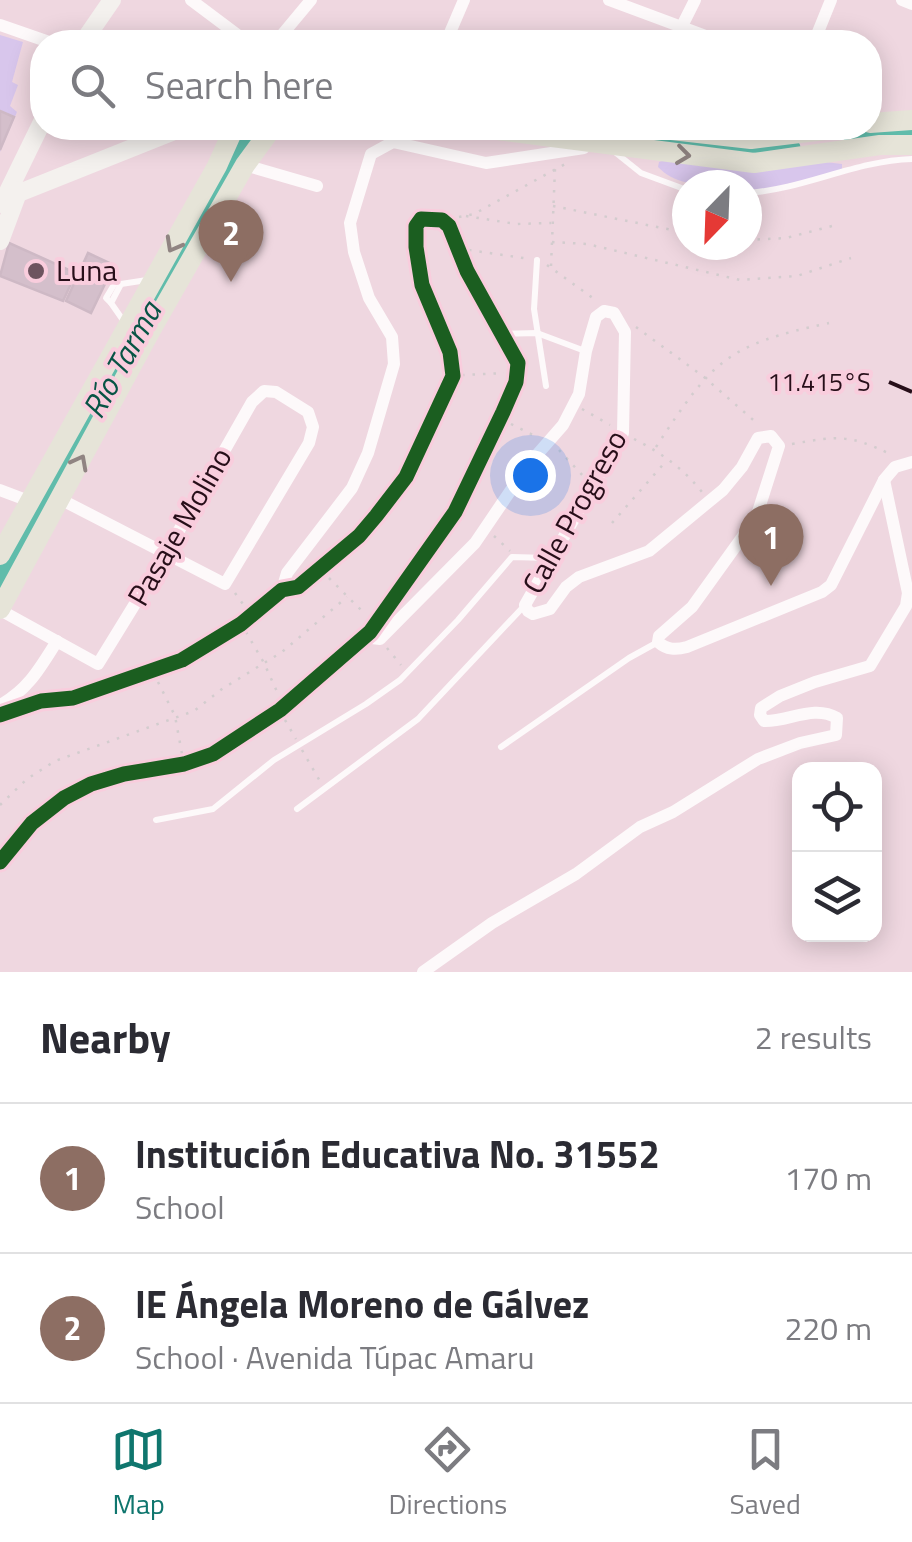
<!DOCTYPE html>
<html lang="en">
<head>
<meta charset="utf-8">
<style>
	:root { --surface:#fff; --page:#f7f7f7; --text:#2b2b33; --muted:#7c7c81; --line:#e1e1e2; --accent:#0f766e }
	body { margin:0; font-family:"Titillium Web",sans-serif; background:var(--page); color:var(--text) }
	.controls { position:absolute; right:30px; bottom:30px; display:grid; overflow:hidden; border-radius:20px; box-shadow:0 5px 25px #0003 }
	.controls button { width:90px; height:90px; display:grid; place-items:center; padding:0; border:0; border-bottom:2px solid var(--line); background:var(--surface); color:var(--text); font:50px sans-serif }
	.compass { position:absolute; left:672px; top:170px; width:90px; height:90px; border-radius:50%; background:var(--surface); box-shadow:0 5px 25px #0003; rotate:203deg }
	.you { position:absolute; left:530px; top:475px; width:35px; height:35px; margin:-25px; border:8px solid #fff; border-radius:50%; background:#1a73e8; box-shadow:0 0 0 15px #1a73e833 }
	.badge { display:grid; place-items:center; width:65px; height:65px; border-radius:50%; background:var(--accent); color:#fff; font-size:32px; font-weight:700 }
	.pin { position:absolute; translate:-50% -82px; filter:drop-shadow(0 2px 5px #0008) }
	.pin::after { content:''; position:absolute; top:52px; width:35px; height:30px; background:inherit; clip-path:polygon(0 0,100% 0,50% 100%) }
	.list { margin:0; padding:0; list-style:none }
	h2 { display:flex; justify-content:space-between; align-items:center; height:130px; margin:0; padding:0 40px; font-size:42px }
	h2 small { font-size:32px; font-weight:400; color:var(--muted) }
	.list li { display:grid; grid-template-columns:65px 1fr auto; gap:30px; align-items:center; box-sizing:border-box; height:150px; padding:0 40px; border-top:2px solid var(--line) }
	.list b { display:block; font-size:38px; white-space:nowrap }
	.list p { margin:0; font-size:32px; white-space:nowrap; color:var(--muted) }
	.list em { font-size:32px; font-style:normal; color:var(--muted) }
	.icon { flex:none; width:55px; height:55px; fill:none; stroke:currentColor; stroke-width:2; stroke-linecap:round; stroke-linejoin:round }
	.map { position:relative; flex:none; width:912px; height:972px; overflow:hidden }
	.search { position:absolute; background:var(--surface); box-shadow:0 5px 25px #0003; left:30px; right:30px; top:30px; height:110px; display:flex; align-items:center; gap:25px; box-sizing:border-box; padding:0 35px; border-radius:40px; color:var(--muted); font-size:38px }
	.sheet { height:430px; background:var(--surface) }
	nav { display:flex; justify-content:space-around; align-items:center; box-sizing:border-box; height:140px; border-top:2px solid var(--line); background:var(--surface); font-size:28px; color:var(--muted) }
	nav a { display:grid; justify-items:center; gap:5px }
	nav .on { color:var(--accent) }
	.map>svg:first-child { display:block }
	.green { fill:#d8c6ec }
	.lines { fill:none; stroke-linecap:round; stroke-linejoin:round }
	.river { stroke:#60bcab; stroke-width:20 }
	.building { fill:#d4bfcb; stroke:#ceb9c5; stroke-width:2.5 }
	.path { stroke:#d3ccce; stroke-width:2.5; stroke-dasharray:2.5 8; stroke-linecap:butt }
	.service { stroke:#fdf9fa; stroke-width:6 }
	.minor { stroke:#fdf9fa; stroke-width:12 }
	.secondary { stroke:#f4f1ee; stroke-width:18 }
	.trunk { stroke:#e6e4d8; stroke-width:20 }
	.cycleway-casing { stroke:#f9cddd; stroke-width:21 }
	.cycleway { stroke:#1b5e20; stroke-width:15 }
	.oneway { stroke:#908482 }
	.ticks { fill:none; stroke:#270e19; stroke-width:4 }
	.poi-dot { fill:#6d545f; stroke:#f9cddd; stroke-width:4 }
	.labels { text-anchor:middle; stroke-width:8; stroke-linejoin:round; paint-order:stroke }
	.poi-label { font-size:30px; fill:#270e19; stroke:#f9cddd; text-anchor:start }
	.street-label { font-size:30px; fill:#270e19; stroke:#f9cddd }
	.water-label { font-size:32px; font-style:italic; fill:#085445; stroke:#f9cddd }
	.ticks-label { font-size:25px; text-anchor:middle; fill:#270e19; stroke:#f9cddd; stroke-width:8; stroke-linejoin:round; paint-order:stroke }
</style>
</head>
<body>
<div class="map">
<svg width="912" height="972" viewBox="0 0 912 972">
	<rect width="100%" height="100%" fill="#efd7e0"/>
	<g class="green">
		<path d="M 0,35 L 23,42 L 12,82 L 18,85 L 10,106 L 17,112 L 0,152 Z"/>
		<path d="M 665,160 L 759,172 L 825,162 L 842,164 L 842,171 L 763,190 L 747,189 L 747,185 C 718,185 680,190 658,167 L 659,162 Z"/>
	</g>
	<g class="lines">
		<g class="river">
			<path d="M 651,139 L 755,152 L 791,149"/>
			<path d="M 854,139 L 912,134"/>
			<path d="M 0,581 L 218,185 L 238,152 L 249,142"/>
		</g>
	</g>
	<g class="building">
		<path d="M 0,111 L 14,117 L 0,150 Z"/>
		<path d="M 9,243 L 76,273 L 63,301 L 0,276 Z"/>
		<path d="M 88,253 L 114,265 L 91,313 L 66,301 Z"/>
	</g>
	<g class="lines">
		<g class="path">
			<path d="M 553,206 L 687,233"/>
			<path d="M 466,216 L 516,224 L 551,223"/>
			<path d="M 459,217 L 474,214 L 567,163"/>
			<path d="M 747,240 L 786,238 L 836,225"/>
			<path d="M 552,242 L 587,244 L 740,280 L 797,276 L 851,258"/>
			<path d="M 469,250 L 530,259"/>
			<path d="M 547,265 L 597,301"/>
			<path d="M 551,266 L 555,169"/>
			<path d="M 636,327 L 704,377 L 759,425"/>
			<path d="M 462,375 L 504,373"/>
			<path d="M 582,409 L 610,425"/>
			<path d="M 511,424 L 539,438"/>
			<path d="M 634,439 C 660,452 684,469 702,492"/>
			<path d="M 792,444 C 837,436 849,434 890,454"/>
			<path d="M 656,447 C 713,360 726,345 829,323"/>
			<path d="M 559,450 L 584,477"/>
			<path d="M 612,523 L 667,460"/>
			<path d="M 494,536 L 510,551"/>
			<path d="M 329,578 L 366,615"/>
			<path d="M 235,593 L 245,607"/>
			<path d="M 246,632 L 264,663 L 279,696"/>
			<path d="M 387,648 L 401,665"/>
			<path d="M 158,682 L 175,716 L 182,754"/>
			<path d="M 285,720 L 296,739"/>
			<path d="M 302,750 L 321,783"/>
			<path d="M 0,805 L 27,779 L 55,761 L 194,711 L 222,689 L 282,652 L 347,597"/>
		</g>
		<g class="service">
			<path d="M 616,153 L 641,173 L 687,190"/>
			<path d="M 747,193 C 805,189 854,161 912,159"/>
			<path d="M 537,260 L 534,309 L 546,386"/>
			<path d="M 111,303 L 106,298 L 115,283 L 121,284"/>
			<path d="M 125,323 L 111,303 L 121,284 L 147,280"/>
			<path d="M 503,334 L 537,333 L 585,351"/>
			<path d="M 501,747 L 629,658 L 658,642"/>
			<path d="M 297,809 L 418,719 L 525,605"/>
			<path d="M 156,820 L 213,809 L 274,760 L 366,704 L 400,680 L 458,620 L 512,557 L 548,558"/>
		</g>
		<g class="minor">
			<path d="M 191,0 L 247,42"/>
			<path d="M 609,0 L 722,42"/>
			<path d="M 902,0 L 912,4"/>
			<path d="M 0,25 L 49,42"/>
			<path d="M 276,42 L 311,0"/>
			<path d="M 446,42 L 464,0"/>
			<path d="M 674,42 L 695,0"/>
			<path d="M 814,42 L 831,0"/>
			<path d="M 628,148 L 637,128"/>
			<path d="M 245,165 L 317,186"/>
			<path d="M 0,490 L 29,501"/>
			<path d="M 282,590 L 287,573 L 352,488 L 368,453 L 394,364 L 392,337 L 369,298 L 354,252 L 350,223 L 371,154 L 393,142 L 486,163 L 584,148"/>
			<path d="M 0,610 L 98,664 L 165,555 L 252,402 L 264,391 L 276,392 L 308,412 L 313,427 L 309,443 L 225,584 L 60,499"/>
			<path d="M 370,632 L 372,638 L 380,639 L 475,543 L 528,465 L 563,425 L 579,394 L 586,351 L 596,317 L 604,311 L 614,313 L 625,332 L 623,433 L 525,605 L 528,611 L 533,614 L 550,609 L 566,587 L 579,577 L 649,551 L 723,490 L 742,467 L 758,438 L 771,436 L 779,446 L 756,518 L 692,607 L 659,636 L 658,642 C 667,650 676,650 687,647 L 822,592 L 831,585 L 884,480 L 895,467 L 912,462"/>
			<path d="M 0,705 C 28,690 40,668 57,641"/>
			<path d="M 0,715 L 41,701 L 73,698 L 182,660 L 241,624 L 282,590 L 298,587 L 359,536 L 376,516 L 406,477 L 453,376 L 450,352 L 422,285 L 416,247 L 416,226 L 421,219 L 442,220 L 449,226 L 467,271 L 518,363 L 516,382 L 503,412 L 455,512 L 370,632 L 280,710 L 213,754 L 184,764 L 124,774 L 91,784 L 64,798 L 32,823 L 0,862"/>
			<path d="M 423,972 L 492,923 L 576,874 L 640,827 L 673,812 L 758,759 L 800,743 L 836,735 L 837,718 C 814,704 788,722 764,721 L 760,715 L 761,708 L 780,696 L 815,682 L 870,666 L 906,606 L 908,593 L 884,480"/>
		</g>
		<g class="secondary">
			<path d="M 83,42 L 112,0"/>
			<path d="M 4,199 L 182,128"/>
			<path d="M 2,204 L 42,122"/>
			<path d="M 0,241 L 19,190"/>
		</g>
		<g class="trunk">
			<path d="M 870,123 L 912,120"/>
			<path d="M 482,128 L 754,163 L 880,145 L 912,145"/>
			<path d="M 654,128 L 751,139 L 841,128"/>
			<path d="M 0,555 L 217,166 L 234,128"/>
			<path d="M 0,609 L 151,330 L 245,165 L 272,128"/>
		</g>
		<defs>
			<path id="cycleway" d="M 0,715 L 41,701 L 73,698 L 182,660 L 241,624 L 282,590 L 298,587 L 359,536 L 376,516 L 406,477 L 453,376 L 450,352 L 422,285 L 416,247 L 416,226 L 421,219 L 442,220 L 449,226 L 467,271 L 518,363 L 516,382 L 503,412 L 455,512 L 370,632 L 280,710 L 213,754 L 184,764 L 124,774 L 91,784 L 64,798 L 32,823 L 0,862"/>
		</defs>
		<use href="#cycleway" class="cycleway-casing"/>
		<use href="#cycleway" class="cycleway"/>
	</g>
	<defs><path id="oneway-chevron" d="M-2-3.5L2.5 0L-2 3.5" fill="none" stroke-width="1.6" stroke-linecap="round" stroke-linejoin="round" transform="scale(2.5)"/></defs>
	<g class="oneway">
		<use href="#oneway-chevron" transform="translate(683 155) rotate(7)"/>
		<use href="#oneway-chevron" transform="translate(173 245) rotate(119)"/>
		<use href="#oneway-chevron" transform="translate(80 462) rotate(-62)"/>
	</g>
	<path class="ticks" d="M 889,382 L 912,392"/>
	<circle class="poi-dot" cx="36" cy="271" r="10"/>
	<g class="labels">
		<g class="poi-label">
			<text x="56" y="281">Luna</text>
		</g>
		<g class="street-label">
			<text transform="translate(575 512) rotate(-61)" y="10">Calle Progreso</text>
			<text transform="translate(180 527) rotate(-60)" y="10">Pasaje Molino</text>
		</g>
		<g class="water-label">
			<text transform="translate(122 360) rotate(-61)" y="11">Río Tarma</text>
		</g>
	</g>
	<g class="ticks-label">
		<text x="819" y="391">11.415°S</text>
	</g>
</svg>
<div class="controls">
<button><svg class="icon" aria-label="locate" viewBox="0 0 24 24"><circle cx="12" cy="12" r="6"/><path d="M12 2v4M12 18v4M2 12h4M18 12h4"/></svg></button>
<button><svg class="icon" aria-label="layers" viewBox="0 0 24 24"><path d="M12 4l9 5-9 5-9-5zM3 14l9 5 9-5"/></svg></button>
</div>
<svg class="compass" viewBox="-18 -18 36 36"><path d="M0-13l5 13h-10z" fill="#e53935"/><path d="M0 13l5-13h-10z" fill="#7c7c81"/></svg>
<div class="you"></div>
<div class="pin badge" style="left:771px;top:586px;background:#8d6e63">1</div>
<div class="pin badge" style="left:231px;top:282px;background:#8d6e63">2</div>
<div class="search"><svg class="icon" aria-label="search" viewBox="0 0 24 24"><circle cx="10" cy="10" r="6"/><path d="M15 15l6 6"/></svg>Search here</div>
</div>
<section class="sheet">
<h2>Nearby<small>2 results</small></h2>
<ul class="list">
<li><span class="badge" style="background:#8d6e63">1</span><div><b>Institución Educativa No. 31552</b><p>School</p></div><em>170 m</em></li>
<li><span class="badge" style="background:#8d6e63">2</span><div><b>IE Ángela Moreno de Gálvez</b><p>School · Avenida Túpac Amaru</p></div><em>220 m</em></li>
</ul>
</section>
<nav>
<a class="on"><svg class="icon" aria-label="map" viewBox="0 0 24 24"><path d="M3 6l6-2 6 2 6-2v14l-6 2-6-2-6 2zM9 4v14M15 6v14"/></svg>Map</a>
<a><svg class="icon" aria-label="directions" viewBox="0 0 24 24"><path d="M12 3l9 9-9 9-9-9zM9 14v-3h6M13 9l2 2-2 2"/></svg>Directions</a>
<a><svg class="icon" aria-label="saved" viewBox="0 0 24 24"><path d="M7 4h10v16l-5-4-5 4z"/></svg>Saved</a>
</nav>
</body>
</html>
